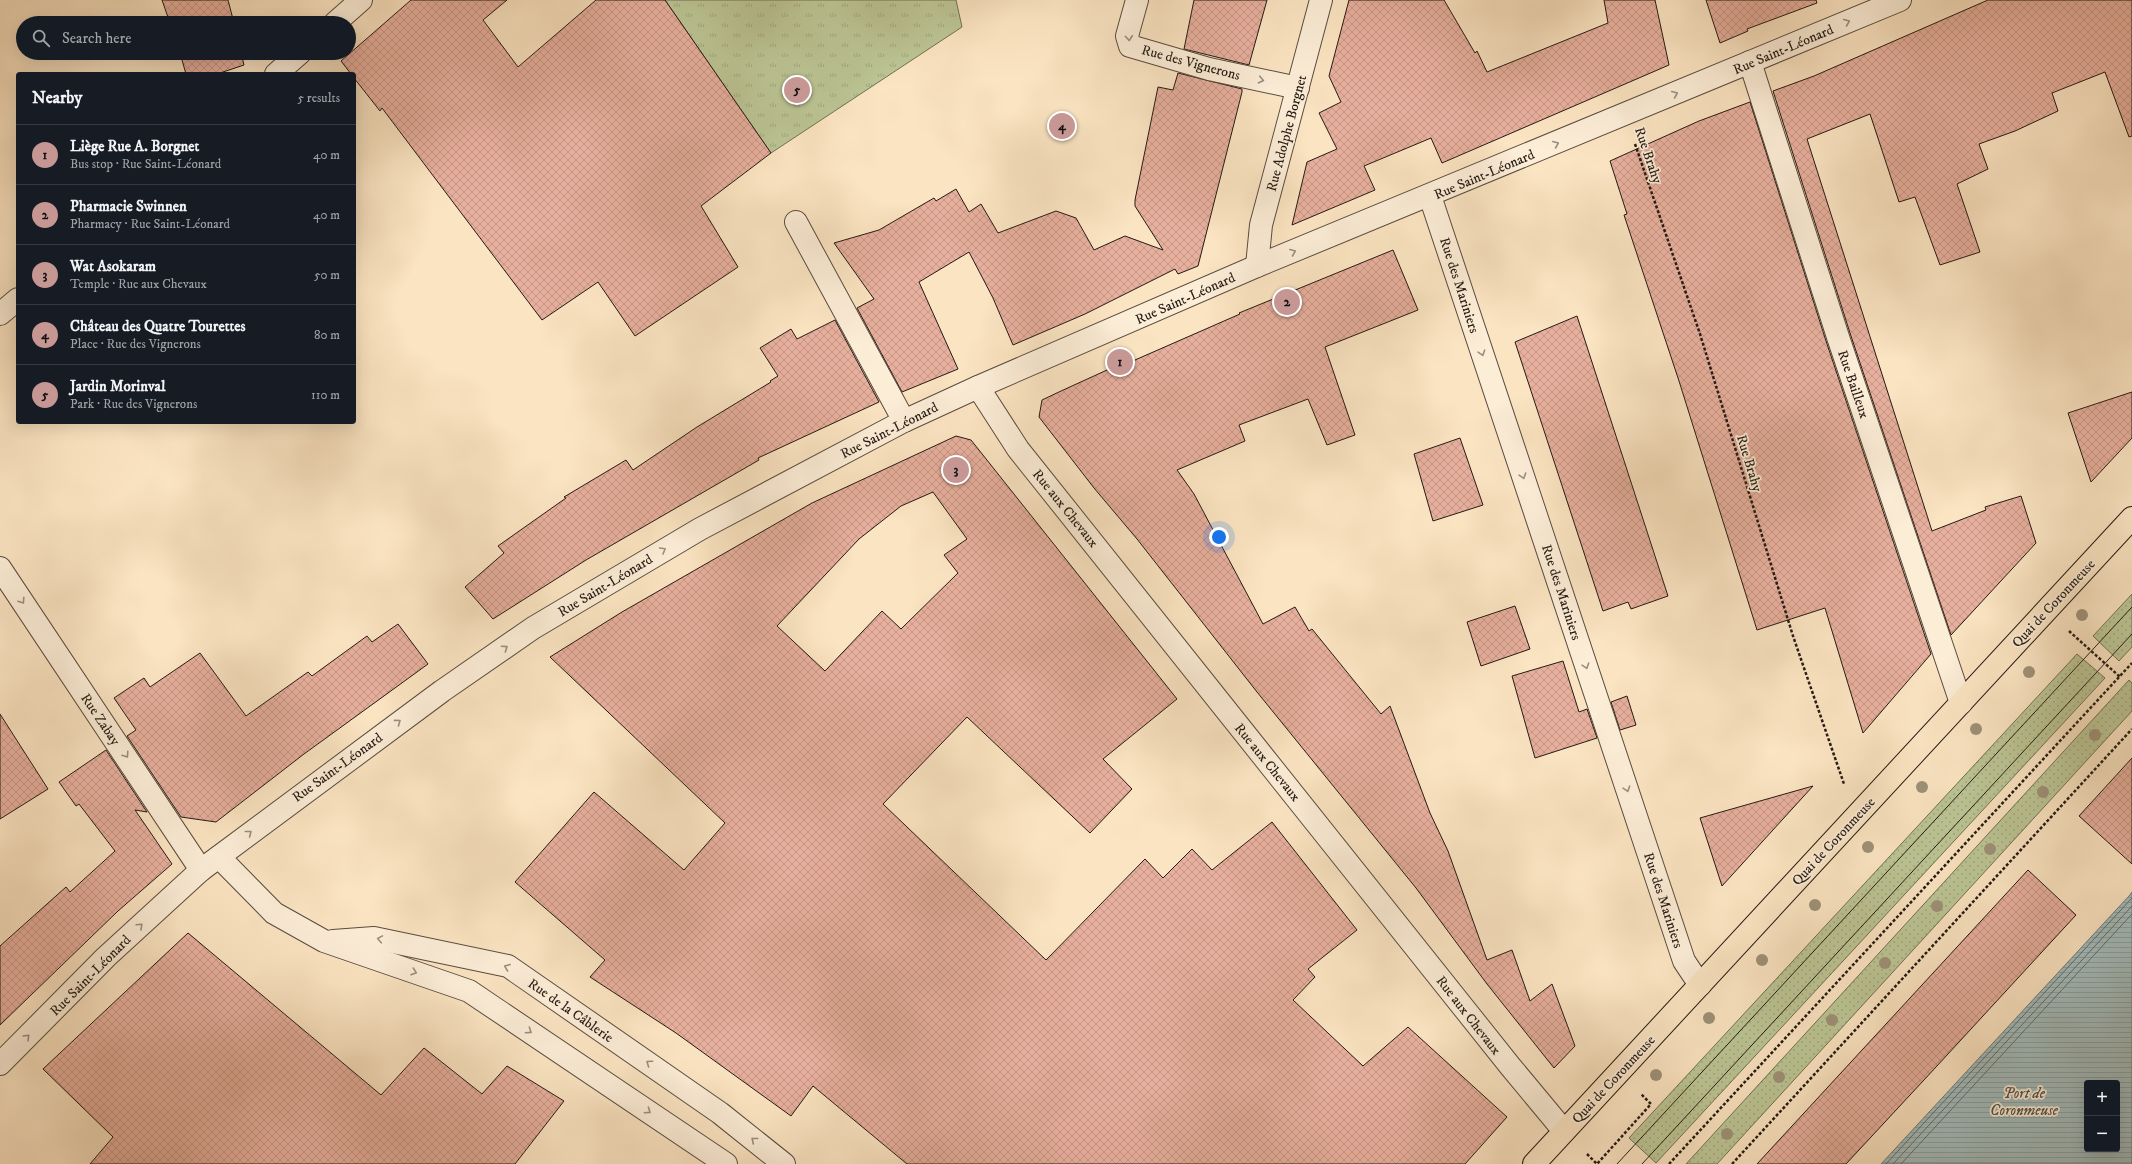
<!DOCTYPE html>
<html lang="en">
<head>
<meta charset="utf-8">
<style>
	:root { --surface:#171b24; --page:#20242c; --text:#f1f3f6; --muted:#9ea1a6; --line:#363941; --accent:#c59692 }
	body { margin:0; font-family:"IM FELL DW Pica",serif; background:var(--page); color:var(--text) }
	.controls { position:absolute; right:12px; bottom:12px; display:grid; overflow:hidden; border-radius:4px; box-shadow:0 4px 16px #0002 }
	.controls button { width:36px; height:36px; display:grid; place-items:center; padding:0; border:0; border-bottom:1px solid var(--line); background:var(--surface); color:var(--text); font:20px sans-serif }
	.you { position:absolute; left:1219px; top:537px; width:14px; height:14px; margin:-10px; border:3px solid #fff; border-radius:50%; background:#1a73e8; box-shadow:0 0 0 6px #1a73e833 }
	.badge { display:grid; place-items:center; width:26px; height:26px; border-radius:50%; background:var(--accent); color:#111; font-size:13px; font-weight:700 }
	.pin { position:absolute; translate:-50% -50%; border:2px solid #fff; box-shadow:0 1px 4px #0006 }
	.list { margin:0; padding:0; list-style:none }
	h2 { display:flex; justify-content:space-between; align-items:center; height:52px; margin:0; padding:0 16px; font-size:17px }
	h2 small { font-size:13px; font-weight:400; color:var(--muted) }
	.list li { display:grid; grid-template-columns:26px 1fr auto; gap:12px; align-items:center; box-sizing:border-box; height:60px; padding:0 16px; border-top:1px solid var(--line) }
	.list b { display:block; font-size:15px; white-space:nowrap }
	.list p { margin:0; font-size:13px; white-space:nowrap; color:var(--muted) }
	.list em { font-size:13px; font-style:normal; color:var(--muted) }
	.icon { flex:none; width:22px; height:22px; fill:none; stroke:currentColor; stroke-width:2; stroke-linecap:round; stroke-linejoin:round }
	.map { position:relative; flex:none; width:2132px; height:1164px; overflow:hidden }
	.search { position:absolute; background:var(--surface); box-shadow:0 4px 16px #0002; left:16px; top:16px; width:340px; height:44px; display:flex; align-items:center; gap:10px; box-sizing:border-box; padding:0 14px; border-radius:22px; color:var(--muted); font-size:15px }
	.panel { position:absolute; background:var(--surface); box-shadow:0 4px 16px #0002; left:16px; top:72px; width:340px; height:352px; border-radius:4px }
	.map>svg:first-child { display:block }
	.grass { fill:url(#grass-dots); stroke:#707054 }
	.park { fill:url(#park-tufts); stroke:#707054 }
	.water { fill:url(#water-rules); stroke:#707b79; fill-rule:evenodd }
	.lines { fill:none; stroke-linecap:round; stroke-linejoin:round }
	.shore { stroke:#636b68; stroke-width:1 }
	.building { fill:url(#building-cross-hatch); stroke:#241a13; fill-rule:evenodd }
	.minor-casing { stroke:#5a4c3f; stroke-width:24 }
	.major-casing { stroke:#241a13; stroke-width:24 }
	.path { stroke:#241a13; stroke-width:2.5; stroke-dasharray:3 2; stroke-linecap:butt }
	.minor { stroke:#fcedd7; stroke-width:22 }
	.major { stroke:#fbe4c2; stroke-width:22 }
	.tram { stroke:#241a13; stroke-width:1 }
	.tree { fill:#9e9177 }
	.oneway { stroke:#9b8e7f }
	.labels { text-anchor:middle; stroke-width:3.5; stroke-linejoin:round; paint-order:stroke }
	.street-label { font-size:14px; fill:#241a13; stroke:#fcedd7 }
	.water-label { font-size:15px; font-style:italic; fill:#50534e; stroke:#fcedd7 }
</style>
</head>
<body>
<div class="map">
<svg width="2132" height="1164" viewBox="0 0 2132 1164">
	<defs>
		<pattern id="grass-dots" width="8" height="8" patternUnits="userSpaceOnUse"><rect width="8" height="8" fill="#bcc595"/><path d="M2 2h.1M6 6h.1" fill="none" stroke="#a1a980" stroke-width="1.8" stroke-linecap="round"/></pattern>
		<pattern id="park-tufts" width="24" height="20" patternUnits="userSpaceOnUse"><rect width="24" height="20" fill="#bcc595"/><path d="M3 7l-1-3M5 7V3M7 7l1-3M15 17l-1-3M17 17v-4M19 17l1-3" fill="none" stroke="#a1a980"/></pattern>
		<pattern id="water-rules" width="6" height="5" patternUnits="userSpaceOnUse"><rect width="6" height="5" fill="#a2bcbd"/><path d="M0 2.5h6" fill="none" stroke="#8ba1a2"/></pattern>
		<pattern id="building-cross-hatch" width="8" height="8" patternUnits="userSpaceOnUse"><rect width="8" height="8" fill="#e7af9d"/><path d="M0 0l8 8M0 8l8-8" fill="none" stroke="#c69686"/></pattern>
	</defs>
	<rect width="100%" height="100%" fill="#fbe4c2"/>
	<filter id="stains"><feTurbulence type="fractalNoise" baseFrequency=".005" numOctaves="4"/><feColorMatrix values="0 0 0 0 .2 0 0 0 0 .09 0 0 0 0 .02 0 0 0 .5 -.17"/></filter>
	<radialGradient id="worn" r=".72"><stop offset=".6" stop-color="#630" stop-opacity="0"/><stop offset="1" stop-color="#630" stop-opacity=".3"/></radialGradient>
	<g class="grass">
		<path d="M 2132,594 L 2132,647 L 2119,661 L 2093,636 Z"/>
		<path d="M 2077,654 L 2105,678 L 1656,1163 L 1629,1138 Z"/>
		<path d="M 2129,680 L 2132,683 L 2132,711 L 1717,1164 L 1686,1164 Z"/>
	</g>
	<path class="park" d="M 665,0 L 956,0 L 962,27 L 771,153 Z"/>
	<path class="water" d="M 2132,892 L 2132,1164 L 1881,1164 L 2129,896 ZM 2087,1083 L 2117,1083 L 2117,1149 L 2087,1149 Z"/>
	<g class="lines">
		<g class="shore">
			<path d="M 1886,1164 L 2132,898"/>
			<path d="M 1893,1164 L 2132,906"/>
			<path d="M 1901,1164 L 2132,914"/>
		</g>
	</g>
	<g class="building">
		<path d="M 162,0 L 228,0 L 234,23 L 170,23 Z"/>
		<path d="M 411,0 L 507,0 L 483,20 L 518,67 L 596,0 L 665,0 L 771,153 L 701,206 L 738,267 L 635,336 L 598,282 L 542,320 L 382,108 L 380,111 L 354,78 L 354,74 L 351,74 L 341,61 Z"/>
		<path d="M 1194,0 L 1267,0 L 1249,65 L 1184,49 Z"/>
		<path d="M 1349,0 L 1444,0 L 1475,53 L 1477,51 L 1487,72 L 1608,23 L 1604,0 L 1655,0 L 1669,65 L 1442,163 L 1431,138 L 1364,166 L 1375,190 L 1292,225 L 1307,162 L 1337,149 L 1319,113 L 1341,102 L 1329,76 Z"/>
		<path d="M 1706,0 L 1816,0 L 1817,3 L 1747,29 L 1748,31 L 1720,43 Z"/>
		<path d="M 1988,0 L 2132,0 L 2132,136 L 2129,137 L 2105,72 L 2052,93 L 2058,111 L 2015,131 L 1979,144 L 1988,169 L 1957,184 L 1980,252 L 1940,265 L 1915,197 L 1899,202 L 1870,114 L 1807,139 L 1932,531 L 1986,510 L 1985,507 L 2021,496 L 2036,543 L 1951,635 L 1850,333 L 1773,91 L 1814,76 Z"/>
		<path d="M 180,53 L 241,53 L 244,65 L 217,74 L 186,74 Z"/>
		<path d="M 1178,73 L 1242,89 L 1242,92 L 1198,266 L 1178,274 L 1175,269 L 1085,314 L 1013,345 L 993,298 L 969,252 L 919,282 L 958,369 L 902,392 L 857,308 L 874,299 L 834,243 L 879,230 L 934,198 L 936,201 L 956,189 L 969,212 L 981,204 L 998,233 L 1056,211 L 1076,218 L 1094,250 L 1125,236 L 1163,250 L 1135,206 L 1135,200 L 1158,87 L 1173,90 Z"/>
		<path d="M 1750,102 L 1826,341 L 1931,654 L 1863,733 L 1825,608 L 1757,630 L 1679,381 L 1624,215 L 1627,214 L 1610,161 L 1699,121 Z"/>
		<path d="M 1393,250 L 1418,310 L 1325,347 L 1355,435 L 1327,445 L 1308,399 L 1239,425 L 1245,441 L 1177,470 L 1194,494 L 1263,624 L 1295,607 L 1309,631 L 1312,629 L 1381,714 L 1390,706 L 1430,813 L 1448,851 L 1487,960 L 1512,950 L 1530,1001 L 1552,984 L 1575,1046 L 1554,1068 L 1487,984 L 1416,888 L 1257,692 L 1137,539 L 1094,488 L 1039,417 L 1042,400 L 1061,391 L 1118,365 L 1119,367 L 1240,314 L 1239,313 Z"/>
		<path d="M 1577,316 L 1668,596 L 1631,609 L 1628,602 L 1603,611 L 1515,342 Z"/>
		<path d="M 835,320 L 879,402 L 758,458 L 759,460 L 586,560 L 493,619 L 465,587 L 504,553 L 498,546 L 566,498 L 564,497 L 626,460 L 633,470 L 697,427 L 771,382 L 770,381 L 778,376 L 760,348 L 791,329 L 797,339 Z"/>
		<path d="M 2132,392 L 2132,438 L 2091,482 L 2068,413 Z"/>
		<path d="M 956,436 L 971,440 L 1177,699 L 1103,759 L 1132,789 L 1090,833 L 967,717 L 883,804 L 1046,960 L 1145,859 L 1163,878 L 1192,849 L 1212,870 L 1272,822 L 1357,930 L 1308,969 L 1315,977 L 1293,1000 L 1363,1066 L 1408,1027 L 1507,1117 L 1465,1164 L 907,1164 L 813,1086 L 791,1116 L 676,1033 L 590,977 L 605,960 L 515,882 L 594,792 L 684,870 L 725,823 L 550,657 L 622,612 L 812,503 ZM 933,492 L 967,539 L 944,555 L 958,573 L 901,629 L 882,611 L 825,671 L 777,626 L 859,539 L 901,506 Z"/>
		<path d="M 1460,438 L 1483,505 L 1433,521 L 1414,454 Z"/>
		<path d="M 1515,606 L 1530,649 L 1481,666 L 1467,622 Z"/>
		<path d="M 398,624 L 428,664 L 304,754 L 216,822 L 181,817 L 127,736 L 136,730 L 114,698 L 144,678 L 150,687 L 200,653 L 246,716 L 308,672 L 312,676 L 367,636 L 372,642 Z"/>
		<path d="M 1563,661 L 1579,712 L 1587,709 L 1597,738 L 1535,758 L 1512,676 Z"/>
		<path d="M 1627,696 L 1636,725 L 1620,730 L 1611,702 Z"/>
		<path d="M 0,714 L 48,789 L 0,819 Z"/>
		<path d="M 106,750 L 147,812 L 135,810 L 172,864 L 118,911 L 0,1025 L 0,946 L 66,887 L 70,892 L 115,851 L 79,804 L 76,806 L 59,782 Z"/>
		<path d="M 2132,758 L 2132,864 L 2079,816 Z"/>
		<path d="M 1813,786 L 1722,886 L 1700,818 Z"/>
		<path d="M 2028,870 L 2076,915 L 1936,1067 L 1846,1164 L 1757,1164 Z"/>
		<path d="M 188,933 L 381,1095 L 424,1048 L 482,1094 L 507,1066 L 564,1101 L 515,1164 L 90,1164 L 113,1137 L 43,1069 Z"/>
	</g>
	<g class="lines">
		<defs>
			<g id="minor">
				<path d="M 1137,0 L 1127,36 L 1130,46 L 1209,69 L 1298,88"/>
				<path d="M 335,23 L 361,0"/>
				<path d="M 1750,62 L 1838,337 L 1961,703"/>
				<path d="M 276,74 L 300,53"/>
				<path d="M 1430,196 L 1684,961 L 1700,985"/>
				<path d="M 796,222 L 904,421"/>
				<path d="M 1257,266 L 1261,225 L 1321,0"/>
				<path d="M 0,314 L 18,299"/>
				<path d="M 978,387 L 1018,449 L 1510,1066 L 1564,1131"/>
				<path d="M 0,568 L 201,870"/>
				<path d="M 219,857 L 274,913 L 324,941 L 469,991 L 726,1164"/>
				<path d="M 333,941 L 374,938 L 508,966 L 720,1113 L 784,1164"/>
				<path d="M 0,1064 L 106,957 L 201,870 L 442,691 L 533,628 L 700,529 L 904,421 L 978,387 L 1257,266 L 1900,0"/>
			</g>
			<path id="major" d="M 1534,1164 L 2132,518"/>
		</defs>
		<use href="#minor" class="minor-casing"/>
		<use href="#major" class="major-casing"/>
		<g class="path">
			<path d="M 1635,144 L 1700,334 L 1793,636 L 1844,784"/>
			<path d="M 2069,631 L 2120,677"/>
			<path d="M 1587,1154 L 1597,1164 L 1651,1104 L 1641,1094"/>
			<path d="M 1669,1164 L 2132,663"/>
			<path d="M 1732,1164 L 2132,729"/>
		</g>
		<use href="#minor" class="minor"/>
		<use href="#major" class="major"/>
		<g class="tram">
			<path d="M 1617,1164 L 2132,607"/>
			<path d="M 1642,1164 L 2132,634"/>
		</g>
	</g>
	<g class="tree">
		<circle cx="2082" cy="615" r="6"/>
		<circle cx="2029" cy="672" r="6"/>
		<circle cx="1976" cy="729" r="6"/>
		<circle cx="2095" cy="735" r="6"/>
		<circle cx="1922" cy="787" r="6"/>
		<circle cx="2043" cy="792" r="6"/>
		<circle cx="1868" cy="847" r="6"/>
		<circle cx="1990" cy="849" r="6"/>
		<circle cx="1815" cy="905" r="6"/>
		<circle cx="1937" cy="906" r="6"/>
		<circle cx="1762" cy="960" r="6"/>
		<circle cx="1885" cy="963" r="6"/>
		<circle cx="1709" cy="1018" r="6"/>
		<circle cx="1832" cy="1020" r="6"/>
		<circle cx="1656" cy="1075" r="6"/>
		<circle cx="1779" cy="1077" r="6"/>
		<circle cx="1727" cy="1134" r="6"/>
	</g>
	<defs><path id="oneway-chevron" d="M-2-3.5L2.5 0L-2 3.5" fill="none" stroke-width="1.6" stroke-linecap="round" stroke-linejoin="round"/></defs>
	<g class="oneway">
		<use href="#oneway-chevron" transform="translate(1847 22) rotate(-23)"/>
		<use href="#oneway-chevron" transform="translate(1129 38) rotate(86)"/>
		<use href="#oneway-chevron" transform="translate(1261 80) rotate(12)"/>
		<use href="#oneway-chevron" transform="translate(1675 94) rotate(-23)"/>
		<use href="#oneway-chevron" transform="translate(1556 144) rotate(-23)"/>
		<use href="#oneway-chevron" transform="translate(1293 252) rotate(-22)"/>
		<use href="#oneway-chevron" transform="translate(1482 353) rotate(72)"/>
		<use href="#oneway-chevron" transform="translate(1523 476) rotate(72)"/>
		<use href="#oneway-chevron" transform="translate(663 550) rotate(-30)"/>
		<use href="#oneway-chevron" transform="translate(22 601) rotate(56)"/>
		<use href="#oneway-chevron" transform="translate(505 648) rotate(-34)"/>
		<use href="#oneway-chevron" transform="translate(1586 666) rotate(72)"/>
		<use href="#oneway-chevron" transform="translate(398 722) rotate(-36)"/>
		<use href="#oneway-chevron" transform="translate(126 755) rotate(56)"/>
		<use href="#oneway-chevron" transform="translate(1627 789) rotate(72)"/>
		<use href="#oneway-chevron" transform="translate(249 833) rotate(-38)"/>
		<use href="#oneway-chevron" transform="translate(140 926) rotate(-43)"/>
		<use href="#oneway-chevron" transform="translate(380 939) rotate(-170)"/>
		<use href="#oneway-chevron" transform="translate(507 967) rotate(-158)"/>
		<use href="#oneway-chevron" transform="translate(414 972) rotate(19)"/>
		<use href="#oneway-chevron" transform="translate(529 1031) rotate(34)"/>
		<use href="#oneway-chevron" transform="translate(27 1037) rotate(-45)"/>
		<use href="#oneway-chevron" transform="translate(649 1063) rotate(-145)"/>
		<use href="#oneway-chevron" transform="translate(648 1111) rotate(34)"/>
		<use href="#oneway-chevron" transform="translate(754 1140) rotate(-141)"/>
	</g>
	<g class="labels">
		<g class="street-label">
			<text transform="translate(1783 49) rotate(-23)" y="5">Rue Saint-Léonard</text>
			<text transform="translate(1191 62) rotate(15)" y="5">Rue des Vignerons</text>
			<text transform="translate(1286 133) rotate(-75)" y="5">Rue Adolphe Borgnet</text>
			<text transform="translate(1649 155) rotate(71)" y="5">Rue Brahy</text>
			<text transform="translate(1484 174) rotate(-23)" y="5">Rue Saint-Léonard</text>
			<text transform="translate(1460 285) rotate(72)" y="5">Rue des Mariniers</text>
			<text transform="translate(1185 298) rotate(-24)" y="5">Rue Saint-Léonard</text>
			<text transform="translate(1854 384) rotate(71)" y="5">Rue Bailleux</text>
			<text transform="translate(889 430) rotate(-27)" y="5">Rue Saint-Léonard</text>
			<text transform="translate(1750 463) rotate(73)" y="5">Rue Brahy</text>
			<text transform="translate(1066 508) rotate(51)" y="5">Rue aux Chevaux</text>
			<text transform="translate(605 585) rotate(-31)" y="5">Rue Saint-Léonard</text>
			<text transform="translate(1562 592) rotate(72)" y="5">Rue des Mariniers</text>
			<text transform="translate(2053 603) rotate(-47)" y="5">Quai de Coronmeuse</text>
			<text transform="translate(101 719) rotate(56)" y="5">Rue Zabay</text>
			<text transform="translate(1268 762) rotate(51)" y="5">Rue aux Chevaux</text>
			<text transform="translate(337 767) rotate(-36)" y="5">Rue Saint-Léonard</text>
			<text transform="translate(1833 841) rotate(-47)" y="5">Quai de Coronmeuse</text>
			<text transform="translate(1664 900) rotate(72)" y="5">Rue des Mariniers</text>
			<text transform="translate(90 975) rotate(-45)" y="5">Rue Saint-Léonard</text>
			<text transform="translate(571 1010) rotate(35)" y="5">Rue de la Câblerie</text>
			<text transform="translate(1469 1015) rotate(52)" y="5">Rue aux Chevaux</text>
			<text transform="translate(1613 1079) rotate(-47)" y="5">Quai de Coronmeuse</text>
		</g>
		<g class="water-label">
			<text x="2024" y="1098">Port de<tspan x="2024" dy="17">Coronmeuse</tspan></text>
		</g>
	</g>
	<rect width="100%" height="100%" filter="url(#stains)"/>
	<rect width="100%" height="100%" fill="url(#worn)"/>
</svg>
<div class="controls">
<button>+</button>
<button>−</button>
</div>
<div class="you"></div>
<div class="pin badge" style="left:1120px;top:362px">1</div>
<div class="pin badge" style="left:1287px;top:302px">2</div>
<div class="pin badge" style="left:956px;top:470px">3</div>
<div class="pin badge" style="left:1062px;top:126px">4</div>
<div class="pin badge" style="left:797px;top:90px">5</div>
<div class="search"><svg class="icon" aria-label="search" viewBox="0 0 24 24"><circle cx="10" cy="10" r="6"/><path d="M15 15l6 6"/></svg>Search here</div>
<section class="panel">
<h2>Nearby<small>5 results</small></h2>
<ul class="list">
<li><span class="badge">1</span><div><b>Liège Rue A. Borgnet</b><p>Bus stop · Rue Saint-Léonard</p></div><em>40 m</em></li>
<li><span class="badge">2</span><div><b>Pharmacie Swinnen</b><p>Pharmacy · Rue Saint-Léonard</p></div><em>40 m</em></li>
<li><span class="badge">3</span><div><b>Wat Asokaram</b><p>Temple · Rue aux Chevaux</p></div><em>50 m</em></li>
<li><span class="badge">4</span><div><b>Château des Quatre Tourettes</b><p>Place · Rue des Vignerons</p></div><em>80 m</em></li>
<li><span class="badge">5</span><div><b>Jardin Morinval</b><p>Park · Rue des Vignerons</p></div><em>110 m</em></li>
</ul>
</section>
</div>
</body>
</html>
